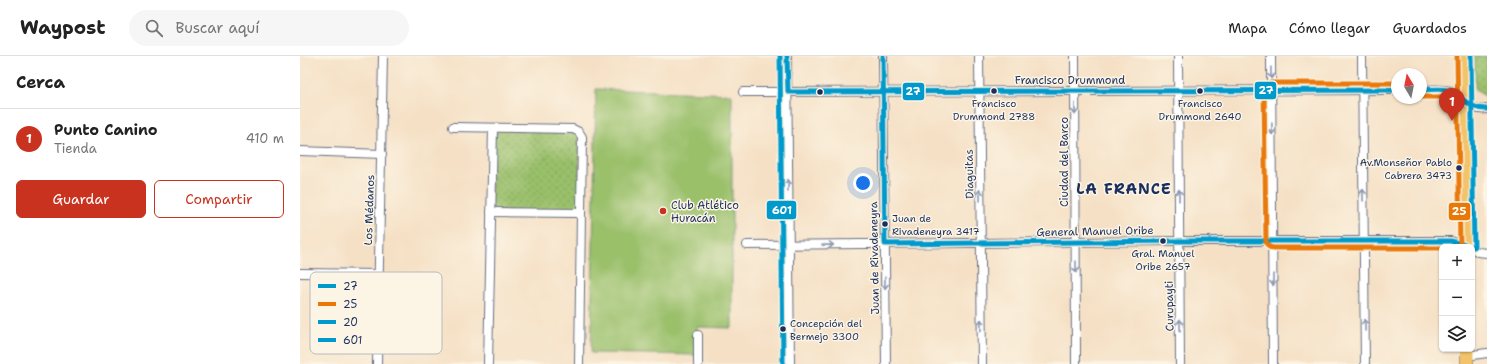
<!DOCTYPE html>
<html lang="es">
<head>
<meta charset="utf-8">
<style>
	:root { --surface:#fff; --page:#f6f6f6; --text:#222; --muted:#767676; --line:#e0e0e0; --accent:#c8321e }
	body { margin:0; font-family:"Shantell Sans",sans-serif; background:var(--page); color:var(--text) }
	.controls { position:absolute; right:12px; bottom:12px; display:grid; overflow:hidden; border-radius:6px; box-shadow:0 1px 3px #0004 }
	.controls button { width:36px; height:36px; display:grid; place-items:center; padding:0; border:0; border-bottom:1px solid var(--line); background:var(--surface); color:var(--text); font:20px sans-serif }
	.compass { position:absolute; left:1091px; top:12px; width:36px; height:36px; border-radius:50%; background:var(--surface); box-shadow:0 1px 3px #0004; rotate:350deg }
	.you { position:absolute; left:563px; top:127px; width:14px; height:14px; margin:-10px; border:3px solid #fff; border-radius:50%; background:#1a73e8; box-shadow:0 0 0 6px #1a73e833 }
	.badge { display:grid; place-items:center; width:26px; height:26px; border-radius:50%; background:var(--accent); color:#fff; font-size:13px; font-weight:700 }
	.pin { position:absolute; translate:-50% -33px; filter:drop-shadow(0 1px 2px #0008) }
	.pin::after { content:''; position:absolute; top:21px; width:14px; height:12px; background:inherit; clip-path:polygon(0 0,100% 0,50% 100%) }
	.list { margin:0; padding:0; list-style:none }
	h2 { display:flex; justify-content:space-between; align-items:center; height:52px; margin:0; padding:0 16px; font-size:17px }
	h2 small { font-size:13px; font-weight:400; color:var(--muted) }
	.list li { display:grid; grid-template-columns:26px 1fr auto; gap:12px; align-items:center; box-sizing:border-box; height:60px; padding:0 16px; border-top:1px solid var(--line) }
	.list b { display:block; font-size:15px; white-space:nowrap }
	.list p { margin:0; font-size:13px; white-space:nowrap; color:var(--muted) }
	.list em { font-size:13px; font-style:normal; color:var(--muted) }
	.actions { display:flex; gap:8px; padding:12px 16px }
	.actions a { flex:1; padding:9px 0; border:1px solid var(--accent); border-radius:6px; text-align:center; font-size:14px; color:var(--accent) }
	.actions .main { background:var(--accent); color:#fff }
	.icon { flex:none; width:22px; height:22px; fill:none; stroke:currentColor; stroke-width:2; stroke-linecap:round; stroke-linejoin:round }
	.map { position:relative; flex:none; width:1187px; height:308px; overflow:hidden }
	header { display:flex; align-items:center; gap:24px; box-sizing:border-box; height:56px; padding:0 20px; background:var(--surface); border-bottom:1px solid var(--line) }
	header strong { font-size:19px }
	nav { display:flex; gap:22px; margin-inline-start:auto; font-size:14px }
	.search { width:280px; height:36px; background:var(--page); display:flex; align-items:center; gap:10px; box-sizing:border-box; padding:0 14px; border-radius:22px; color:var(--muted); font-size:15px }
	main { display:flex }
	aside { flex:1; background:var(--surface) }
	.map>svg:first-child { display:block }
	.park { fill:url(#park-dots); stroke:#5a7864 }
	.pitch { fill:#9ac06b; stroke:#5a7864 }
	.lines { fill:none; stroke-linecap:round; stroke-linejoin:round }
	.minor-casing { stroke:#676d82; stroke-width:10 }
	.primary-casing { stroke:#676d82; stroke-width:14 }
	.minor { stroke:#fff; stroke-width:8 }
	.primary { stroke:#f2c36a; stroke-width:13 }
	.bus-1-casing { stroke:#fcf5e5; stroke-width:8 }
	.bus-2-casing { stroke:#fcf5e5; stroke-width:8 }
	.bus-3-casing { stroke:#fcf5e5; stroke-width:8 }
	.bus-4-casing { stroke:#fcf5e5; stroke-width:8 }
	.bus-1 { stroke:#0099cb; stroke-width:5 }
	.bus-2 { stroke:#e87909; stroke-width:5 }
	.bus-3 { stroke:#0099cb; stroke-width:5 }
	.bus-4 { stroke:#0099cb; stroke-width:5 }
	.oneway { stroke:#8d97ae }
	.bus-dot { fill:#1b2f5e; stroke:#fcf5e5; stroke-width:1.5 }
	.poi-dot { fill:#c8321e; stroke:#fcf5e5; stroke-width:1.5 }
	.labels { text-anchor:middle; stroke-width:3; stroke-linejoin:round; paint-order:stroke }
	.bus-label { font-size:10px; fill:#1b2f5e; stroke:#fcf5e5 }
	.street-label { font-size:11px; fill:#1b2f5e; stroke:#fcf5e5 }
	.poi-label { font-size:11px; fill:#1b2f5e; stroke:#fcf5e5; text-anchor:start }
	.district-label { font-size:15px; font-weight:bold; letter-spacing:1px; fill:#1b2f5e; stroke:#fcf5e5 }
	.key { fill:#fcf5e5; stroke:#b8babc; stroke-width:1 }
	.key-label { font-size:11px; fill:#1b2f5e }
	.line-badge { stroke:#fcf5e5; stroke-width:1.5 }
	.badge-label { font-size:11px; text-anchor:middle; font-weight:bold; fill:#fff }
</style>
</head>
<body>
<header>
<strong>Waypost</strong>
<div class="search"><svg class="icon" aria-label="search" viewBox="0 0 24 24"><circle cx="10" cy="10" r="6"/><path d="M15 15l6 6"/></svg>Buscar aquí</div>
<nav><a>Mapa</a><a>Cómo llegar</a><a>Guardados</a></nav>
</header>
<main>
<aside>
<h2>Cerca<small></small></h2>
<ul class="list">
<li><span class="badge">1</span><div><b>Punto Canino</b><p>Tienda</p></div><em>410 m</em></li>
</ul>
<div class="actions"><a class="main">Guardar</a><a>Compartir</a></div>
</aside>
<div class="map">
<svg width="1187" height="308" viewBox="0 0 1187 308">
	<defs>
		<pattern id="park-dots" width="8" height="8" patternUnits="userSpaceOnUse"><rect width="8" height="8" fill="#9ac06b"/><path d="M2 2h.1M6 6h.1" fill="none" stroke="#7d9c5b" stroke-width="1.8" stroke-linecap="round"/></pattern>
	</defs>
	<rect width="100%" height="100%" fill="#fcf5e5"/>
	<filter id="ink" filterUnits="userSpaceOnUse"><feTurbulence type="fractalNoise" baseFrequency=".025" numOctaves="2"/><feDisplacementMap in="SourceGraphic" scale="8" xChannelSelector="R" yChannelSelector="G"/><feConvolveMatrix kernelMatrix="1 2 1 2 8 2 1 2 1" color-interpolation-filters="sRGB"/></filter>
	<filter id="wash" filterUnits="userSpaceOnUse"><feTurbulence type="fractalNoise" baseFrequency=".012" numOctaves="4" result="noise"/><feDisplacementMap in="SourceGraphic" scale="16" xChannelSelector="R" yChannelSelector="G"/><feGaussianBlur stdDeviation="0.9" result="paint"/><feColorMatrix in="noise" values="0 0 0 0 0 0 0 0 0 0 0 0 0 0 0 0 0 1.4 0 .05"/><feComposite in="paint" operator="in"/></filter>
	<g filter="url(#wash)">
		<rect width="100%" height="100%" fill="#f5e0c5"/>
		<g class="park">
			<path d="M 1175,0 L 1187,0 L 1187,41 L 1175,34 Z"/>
			<path d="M 192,72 L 279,76 L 281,157 L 191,156 Z"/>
		</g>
		<path class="pitch" d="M 296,33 L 432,38 L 432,272 L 397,271 L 397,299 L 291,297 Z"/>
	</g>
	<g filter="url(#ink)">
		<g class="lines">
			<defs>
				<g id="minor">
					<path d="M 487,0 L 490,308"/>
					<path d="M 583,0 L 586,308"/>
					<path d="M 679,0 L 682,308"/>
					<path d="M 775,0 L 776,308"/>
					<path d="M 878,0 L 880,308"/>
					<path d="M 971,0 L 973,308"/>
					<path d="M 1062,0 L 1065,308"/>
					<path d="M 1121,34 C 1129,34 1142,32 1149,35 C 1163,41 1170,56 1187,53"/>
					<path d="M 443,36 L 1097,34"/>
					<path d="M 153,71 L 273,73 L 279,76 L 282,81 L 279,308"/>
					<path d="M 0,95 L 82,98"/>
					<path d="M 191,156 L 281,157"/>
					<path d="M 447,189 L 879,185 L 1151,185 L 1170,191"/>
					<path d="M 1172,192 L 1178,196 L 1187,197"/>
					<path d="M 0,217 L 78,218"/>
					<path d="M 1166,300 L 1187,297"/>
					<path d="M 77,308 L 83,0"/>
					<path d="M 188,308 L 193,72"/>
					<path d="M 398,308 L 398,279"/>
				</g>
				<g id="primary">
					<path d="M 1164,0 L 1167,191"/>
					<path d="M 1167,293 L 1167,308"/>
				</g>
			</defs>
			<use href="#minor" class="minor-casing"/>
			<use href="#primary" class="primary-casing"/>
			<use href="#minor" class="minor"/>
			<use href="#primary" class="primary"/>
			<defs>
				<g id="bus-1">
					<path d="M 487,0 L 488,36 L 1097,34"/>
					<path d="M 583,0 L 585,188 L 879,185 L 1151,185 L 1171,191"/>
					<path d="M 1121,34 C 1129,34 1139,32 1147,34 C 1163,39 1168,54 1187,53"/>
				</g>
				<g id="bus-2">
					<path d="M 1157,0 L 1160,191"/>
					<path d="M 1097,27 L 971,27 L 966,30 L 964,34 L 966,187 L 969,191 L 973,192 L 1142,192"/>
					<path d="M 1121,41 L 1145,41 L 1160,53"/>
				</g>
				<path id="bus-3" d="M 1171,0 L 1174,191"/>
				<path id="bus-4" d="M 480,0 L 483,308"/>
			</defs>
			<use href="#bus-1" class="bus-1-casing"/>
			<use href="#bus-2" class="bus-2-casing"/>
			<use href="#bus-3" class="bus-3-casing"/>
			<use href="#bus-4" class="bus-4-casing"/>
			<use href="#bus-1" class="bus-1"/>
			<use href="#bus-2" class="bus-2"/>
			<use href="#bus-3" class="bus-3"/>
			<use href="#bus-4" class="bus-4"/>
		</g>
		<defs><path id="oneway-shaft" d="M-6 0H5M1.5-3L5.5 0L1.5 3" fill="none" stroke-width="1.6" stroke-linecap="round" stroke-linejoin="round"/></defs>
		<g class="oneway">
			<use href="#oneway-shaft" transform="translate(971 17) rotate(89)"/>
			<use href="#oneway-shaft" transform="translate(775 53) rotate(90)"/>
			<use href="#oneway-shaft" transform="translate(972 73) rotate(89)"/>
			<use href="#oneway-shaft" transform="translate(488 129) rotate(-90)"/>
			<use href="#oneway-shaft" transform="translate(680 139) rotate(-91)"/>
			<use href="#oneway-shaft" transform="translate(879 139) rotate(-90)"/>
			<use href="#oneway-shaft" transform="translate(1063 139) rotate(-91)"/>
			<use href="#oneway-shaft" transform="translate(528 189) rotate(-1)"/>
			<use href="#oneway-shaft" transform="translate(776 211) rotate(90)"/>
			<use href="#oneway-shaft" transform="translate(973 224) rotate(90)"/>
			<use href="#oneway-shaft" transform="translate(585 227) rotate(90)"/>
			<use href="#oneway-shaft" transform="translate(681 269) rotate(-90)"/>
			<use href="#oneway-shaft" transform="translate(880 269) rotate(-91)"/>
			<use href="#oneway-shaft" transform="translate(1065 269) rotate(-90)"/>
		</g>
	</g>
	<g class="bus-dot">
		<circle cx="694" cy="35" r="3.5"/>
		<circle cx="900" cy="35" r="3.5"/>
		<circle cx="520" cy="36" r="3.5"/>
		<circle cx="1159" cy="112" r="3.5"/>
		<circle cx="585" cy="168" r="3.5"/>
		<circle cx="863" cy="185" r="3.5"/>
		<circle cx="483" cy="273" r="3.5"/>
	</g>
	<circle class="poi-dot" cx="363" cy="155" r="4"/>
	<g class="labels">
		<g class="bus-label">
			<text x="694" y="51">Francisco<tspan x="694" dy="13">Drummond 2788</tspan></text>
			<text x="900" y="51">Francisco<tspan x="900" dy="13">Drummond 2640</tspan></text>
			<text x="1152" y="110" text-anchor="end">Av.Monseñor Pablo<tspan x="1152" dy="13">Cabrera 3473</tspan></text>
			<text x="592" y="166" text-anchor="start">Juan de<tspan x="592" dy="13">Rivadeneyra 3417</tspan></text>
			<text x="863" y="201">Gral. Manuel<tspan x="863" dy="13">Oribe 2657</tspan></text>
			<text x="490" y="271" text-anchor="start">Concepción del<tspan x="490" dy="13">Bermejo 3300</tspan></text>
		</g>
		<g class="street-label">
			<text x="770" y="28">Francisco Drummond</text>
			<text transform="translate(764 106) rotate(-90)" y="4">Ciudad del Barco</text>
			<text transform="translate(669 118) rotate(-91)" y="4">Diaguitas</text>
			<text transform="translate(69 154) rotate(-88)" y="4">Los Médanos</text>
			<text transform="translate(795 175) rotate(-1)" y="4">General Manuel Oribe</text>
			<text transform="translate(574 202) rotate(-91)" y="4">Juan de Rivadeneyra</text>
			<text transform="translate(869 250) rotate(-91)" y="4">Curupayti</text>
		</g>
		<g class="poi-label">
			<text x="371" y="153">Club Atlético<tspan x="371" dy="13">Huracán</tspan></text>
		</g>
		<g class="district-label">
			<text x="824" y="138">LA FRANCE</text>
		</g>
	</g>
	<rect x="10" y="216" width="132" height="82" rx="6" class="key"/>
	<rect x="18" y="228" width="18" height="4" fill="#0099cb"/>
	<rect x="18" y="246" width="18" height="4" fill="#e87909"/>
	<rect x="18" y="264" width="18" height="4" fill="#0099cb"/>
	<rect x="18" y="282" width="18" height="4" fill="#0099cb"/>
	<g class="key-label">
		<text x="43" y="234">27</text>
		<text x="43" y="252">25</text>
		<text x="43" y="270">20</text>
		<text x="43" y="288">601</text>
	</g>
	<g class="line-badge">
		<rect x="954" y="25" width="23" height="19" rx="4" fill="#0099cb"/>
		<rect x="602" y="26" width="23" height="19" rx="4" fill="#0099cb"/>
		<rect x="466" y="144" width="31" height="20" rx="4" fill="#0099cb"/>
		<rect x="1148" y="146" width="23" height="19" rx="4" fill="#e87909"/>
	</g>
	<g class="badge-label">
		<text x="966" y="38">27</text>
		<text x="613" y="39">27</text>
		<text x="482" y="158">601</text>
		<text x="1159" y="159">25</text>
	</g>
</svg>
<div class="controls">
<button>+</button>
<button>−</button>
<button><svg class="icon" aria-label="layers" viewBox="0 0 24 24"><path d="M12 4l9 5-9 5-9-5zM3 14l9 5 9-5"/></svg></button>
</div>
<svg class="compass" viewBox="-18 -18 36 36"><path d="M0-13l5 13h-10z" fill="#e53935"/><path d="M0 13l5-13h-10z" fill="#767676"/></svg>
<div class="you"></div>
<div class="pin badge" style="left:1152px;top:65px">1</div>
</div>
</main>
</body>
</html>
